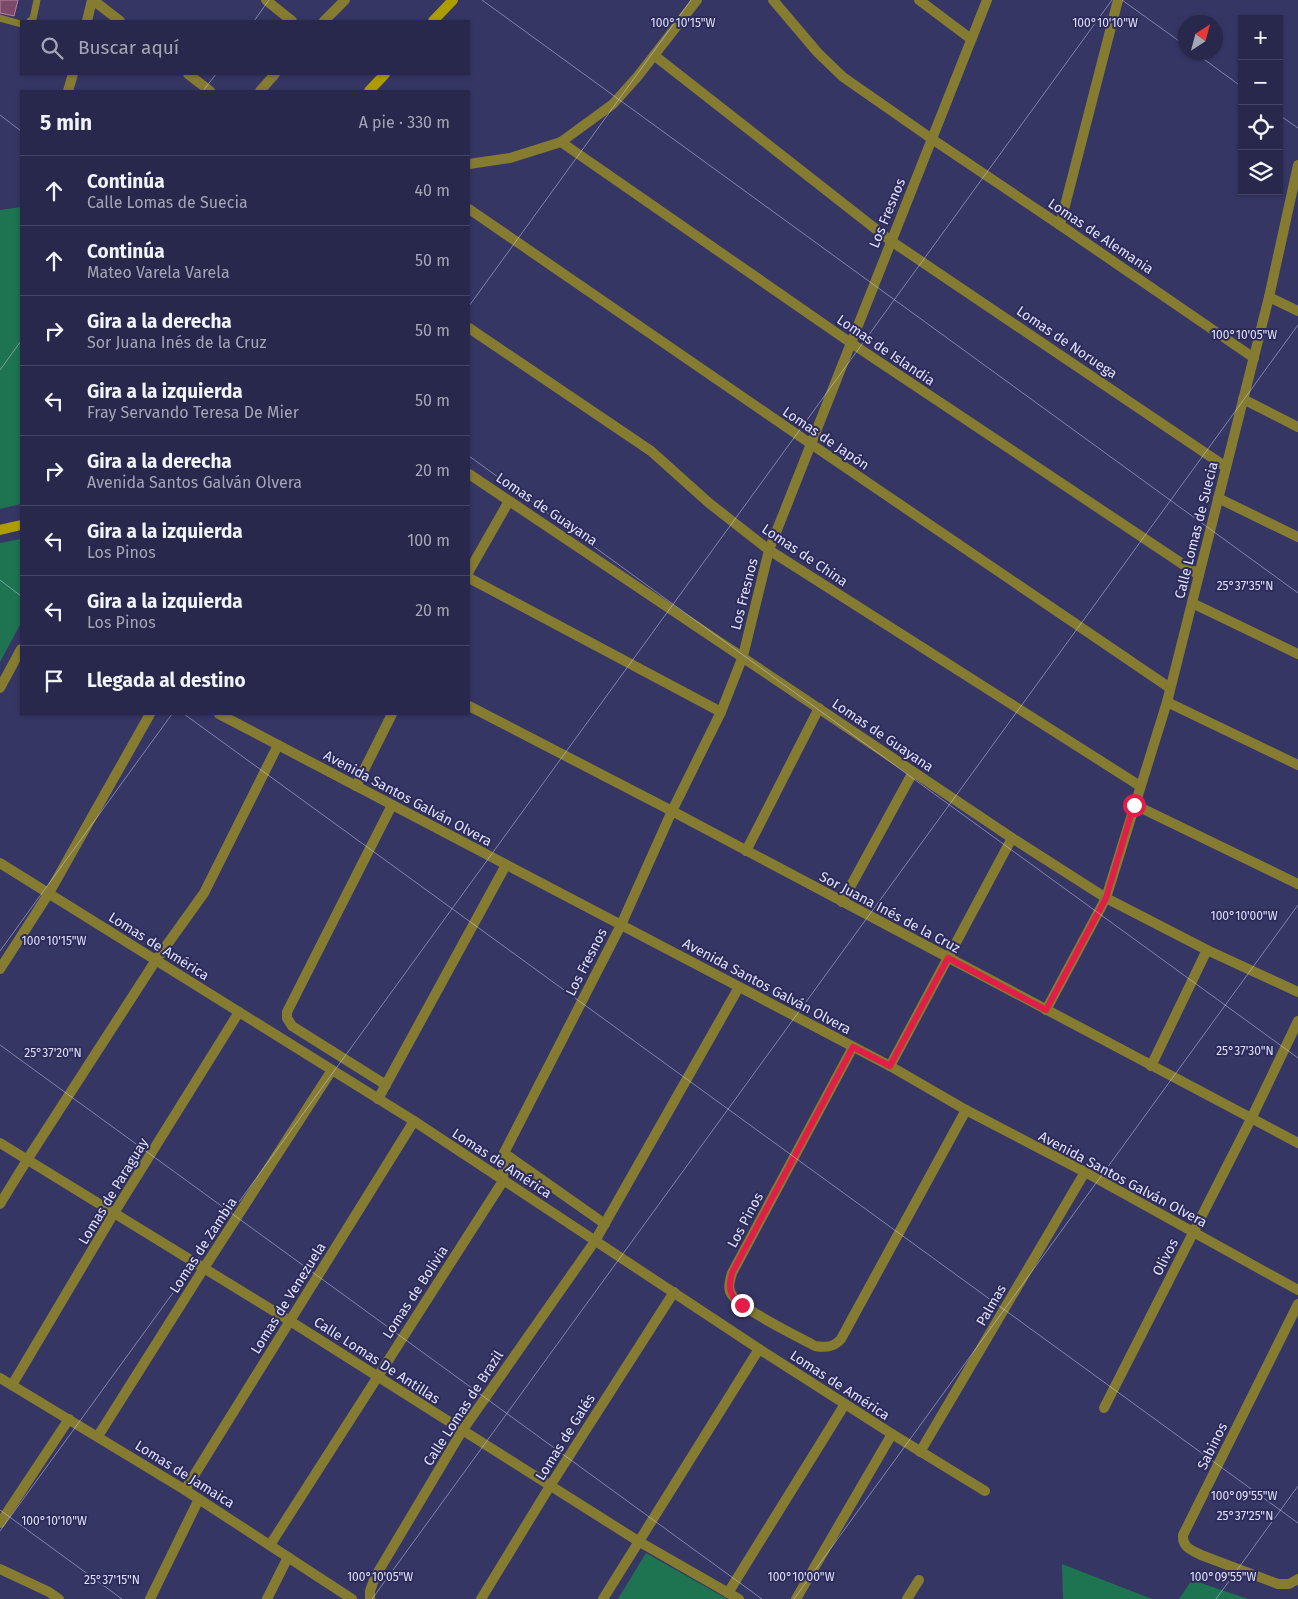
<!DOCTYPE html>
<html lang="es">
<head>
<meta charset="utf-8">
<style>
	:root { --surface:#28284c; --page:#303053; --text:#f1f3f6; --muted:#a5a6b5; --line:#444464 }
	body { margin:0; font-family:"Fira Sans",sans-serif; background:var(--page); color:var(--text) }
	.controls { position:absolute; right:15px; top:15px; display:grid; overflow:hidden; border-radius:0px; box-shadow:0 1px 4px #0004 }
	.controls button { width:45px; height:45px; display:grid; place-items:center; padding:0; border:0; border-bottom:1px solid var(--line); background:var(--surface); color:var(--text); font:25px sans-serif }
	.compass { position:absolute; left:1178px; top:15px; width:45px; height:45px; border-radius:50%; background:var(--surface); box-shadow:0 1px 4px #0004; rotate:36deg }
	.stop { position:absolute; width:15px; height:15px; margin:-11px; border:4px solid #e11d48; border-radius:50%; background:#fff }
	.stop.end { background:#e11d48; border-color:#fff; box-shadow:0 1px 5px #0008 }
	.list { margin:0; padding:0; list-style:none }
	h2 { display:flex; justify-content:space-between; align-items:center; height:65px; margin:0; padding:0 20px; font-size:21px }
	h2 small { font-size:16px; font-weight:400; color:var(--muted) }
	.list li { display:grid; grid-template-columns:32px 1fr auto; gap:15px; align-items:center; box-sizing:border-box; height:70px; padding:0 20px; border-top:1px solid var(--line) }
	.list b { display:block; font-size:19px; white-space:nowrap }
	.list p { margin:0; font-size:16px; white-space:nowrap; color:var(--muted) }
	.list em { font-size:16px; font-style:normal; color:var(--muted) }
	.icon { flex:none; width:28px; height:28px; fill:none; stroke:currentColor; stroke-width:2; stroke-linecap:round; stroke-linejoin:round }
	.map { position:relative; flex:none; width:1298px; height:1599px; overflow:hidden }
	.search { position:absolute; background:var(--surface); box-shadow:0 1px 4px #0004; left:20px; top:20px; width:450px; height:55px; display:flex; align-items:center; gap:12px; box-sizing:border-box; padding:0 18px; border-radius:0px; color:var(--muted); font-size:19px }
	.panel { position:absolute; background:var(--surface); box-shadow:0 1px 4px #0004; left:20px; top:90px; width:450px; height:625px; border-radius:0px }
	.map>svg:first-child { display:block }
	.green { fill:#1e7351 }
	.building { fill:#7c4a69; stroke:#ba83a4 }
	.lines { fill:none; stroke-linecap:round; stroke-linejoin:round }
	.lane { stroke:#857b31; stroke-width:7 }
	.street { stroke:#857b31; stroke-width:10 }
	.secondary { stroke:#ad9d00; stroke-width:10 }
	.route { stroke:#e11d48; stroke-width:6 }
	.ticks { fill:none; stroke:#dee0fe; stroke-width:1; stroke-opacity:0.45 }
	.labels { text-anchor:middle; stroke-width:4; stroke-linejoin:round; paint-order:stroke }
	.street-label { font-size:14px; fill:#dee0fe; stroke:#2d2b59 }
	.ticks-label { font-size:12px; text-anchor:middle; fill:#dee0fe; stroke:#2d2b59; stroke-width:4; stroke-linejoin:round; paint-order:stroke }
</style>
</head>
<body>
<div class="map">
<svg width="1298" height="1599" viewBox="0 0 1298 1599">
	<rect width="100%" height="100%" fill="#363665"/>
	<g class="green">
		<path d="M 21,207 L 21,504 L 0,509 L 0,210 Z"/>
		<path d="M 21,539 L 21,623 L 0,662 L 0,543 Z"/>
		<path d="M 646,1553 L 727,1599 L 618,1599 Z"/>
		<path d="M 1062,1564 L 1152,1599 L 1063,1599 Z"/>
		<path d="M 1192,1580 L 1248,1599 L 1179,1599 Z"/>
	</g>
	<path class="building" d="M 0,0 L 18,0 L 14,16 L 0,13 Z"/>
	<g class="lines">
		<g class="lane">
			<path d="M 0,18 L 21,24"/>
			<path d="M 30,21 L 33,19 L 37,0"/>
		</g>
		<g class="street">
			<path d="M 93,0 L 120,21"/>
			<path d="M 266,0 L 292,21"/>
			<path d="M 773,0 L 818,53 L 843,77 L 932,139 L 1060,225 L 1254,358"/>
			<path d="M 919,0 L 971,39"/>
			<path d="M 87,21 L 92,0"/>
			<path d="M 324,21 L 345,0"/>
			<path d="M 655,56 L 891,241 L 1226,467"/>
			<path d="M 188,74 L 210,91"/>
			<path d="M 68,91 L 73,74"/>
			<path d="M 260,91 L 275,74"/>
			<path d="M 561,142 L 851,343 L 1199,575"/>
			<path d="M 469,164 L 510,158 L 561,142 L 613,104 L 638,76 L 697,0"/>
			<path d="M 469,209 L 811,444 L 1170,688"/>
			<path d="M 1060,225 L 1118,0"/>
			<path d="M 1269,297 L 1298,311"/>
			<path d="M 469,328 L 651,451 L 709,503 L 769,550 L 1140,786"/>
			<path d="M 1243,399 L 1298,427"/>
			<path d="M 469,474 L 1012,838 L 1106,898 L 1207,950 L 1298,992"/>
			<path d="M 1218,498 L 1298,537"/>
			<path d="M 469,571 L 509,501"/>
			<path d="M 469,578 L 721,712"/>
			<path d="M 1192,603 L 1298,654"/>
			<path d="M 0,688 L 21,649"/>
			<path d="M 1167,702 L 1298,765"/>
			<path d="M 469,706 L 672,811 L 1298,1143"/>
			<path d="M 219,714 L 890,1066 L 966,1110 L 1085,1172 L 1298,1290"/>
			<path d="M 356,786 L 392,714"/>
			<path d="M 1135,805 L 1298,884"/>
			<path d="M 746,851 L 819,708"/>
			<path d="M 0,863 L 414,1121 L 759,1349 L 892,1434 L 985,1491"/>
			<path d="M 842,902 L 913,772"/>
			<path d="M 0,969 L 49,893 L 150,714"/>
			<path d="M 1046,1010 L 1106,898 L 1167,702 L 1269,297 L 1298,165"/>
			<path d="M 853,1047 L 732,1273 C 730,1281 727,1288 732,1295 C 739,1308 799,1337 815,1346 C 826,1348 834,1347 841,1339 L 966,1110"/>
			<path d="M 890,1066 L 1012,838"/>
			<path d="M 1151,1066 L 1207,950"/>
			<path d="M 386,1085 L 292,1026 L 287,1018 L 287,1012 L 392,805"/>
			<path d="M 378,1099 L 506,865"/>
			<path d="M 0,1143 L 290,1321 L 638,1541 L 739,1599"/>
			<path d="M 504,1153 L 605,1224"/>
			<path d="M 0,1204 L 27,1160 L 156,960 L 204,893 L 278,745"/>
			<path d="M 1298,1304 L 1183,1535 C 1182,1547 1191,1550 1201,1555 L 1278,1584 L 1289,1584 L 1298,1579"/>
			<path d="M 0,1378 L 185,1490 L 352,1599"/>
			<path d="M 12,1385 L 114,1213 L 239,1012"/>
			<path d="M 1104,1408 L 1251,1119 L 1298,1021"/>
			<path d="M 98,1436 L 204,1268 L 332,1070"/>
			<path d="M 920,1452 L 1085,1172"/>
			<path d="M 185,1490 L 414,1121"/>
			<path d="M 0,1523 L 69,1419"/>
			<path d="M 270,1545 L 503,1181 L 504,1153 L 621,925 L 672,811 L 721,712 L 743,656 L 769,550 L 987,0"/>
			<path d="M 0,1569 L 49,1592 L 59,1599"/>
			<path d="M 728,1593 L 845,1404"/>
			<path d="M 150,1599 L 199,1499"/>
			<path d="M 267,1599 L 288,1557"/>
			<path d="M 370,1599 L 370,1591 L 375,1577 L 462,1431 L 595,1241 L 739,987"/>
			<path d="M 481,1599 L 550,1486 L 674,1292"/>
			<path d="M 603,1599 L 759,1349"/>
			<path d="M 796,1599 L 892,1434"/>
			<path d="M 907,1599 L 919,1580"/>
		</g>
		<g class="secondary">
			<path d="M 433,21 L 453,0"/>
			<path d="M 369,91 L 385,74"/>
			<path d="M 0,530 L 21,525"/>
		</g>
	</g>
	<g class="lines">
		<path class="route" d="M 742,1305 C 729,1296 728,1288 732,1273 L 853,1047 L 890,1066 L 948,958 L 1046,1010 L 1106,898 L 1134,805"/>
	</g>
	<path class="ticks" d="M 482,0 L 1298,593M 1122,0 L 1186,46M 254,21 L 269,0M 1194,52 L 1242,87M 203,91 L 216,74M 0,115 L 21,131M 1279,115 L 1298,128M 469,306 L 691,0M 0,370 L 21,341M 469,456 L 1298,1058M 0,580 L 21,596M 184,714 L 1298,1523M 0,951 L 172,714M 0,1045 L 762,1599M 0,1510 L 122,1599M 0,1531 L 1112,0M 372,1599 L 1298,325M 794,1599 L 1298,905M 1216,1599 L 1298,1486"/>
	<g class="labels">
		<g class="street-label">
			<text transform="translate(887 213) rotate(-68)" y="5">Los Fresnos</text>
			<text transform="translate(1101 236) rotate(34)" y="5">Lomas de Alemania</text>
			<text transform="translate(1067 342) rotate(34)" y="5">Lomas de Noruega</text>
			<text transform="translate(886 350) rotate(34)" y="5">Lomas de Islandia</text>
			<text transform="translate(826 438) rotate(34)" y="5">Lomas de Japón</text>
			<text transform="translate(547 509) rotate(34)" y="5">Lomas de Guayana</text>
			<text transform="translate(1196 530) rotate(-76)" y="5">Calle Lomas de Suecia</text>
			<text transform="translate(805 555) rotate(34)" y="5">Lomas de China</text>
			<text transform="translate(744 594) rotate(-76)" y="5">Los Fresnos</text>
			<text transform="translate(883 735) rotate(34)" y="5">Lomas de Guayana</text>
			<text transform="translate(408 798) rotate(28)" y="5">Avenida Santos Galván Olvera</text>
			<text transform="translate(890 912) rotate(28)" y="5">Sor Juana Inés de la Cruz</text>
			<text transform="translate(159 946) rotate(32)" y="5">Lomas de América</text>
			<text transform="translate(586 962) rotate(-63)" y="5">Los Fresnos</text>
			<text transform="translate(767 986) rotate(28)" y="5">Avenida Santos Galván Olvera</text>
			<text transform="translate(502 1163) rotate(33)" y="5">Lomas de América</text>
			<text transform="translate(1123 1179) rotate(28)" y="5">Avenida Santos Galván Olvera</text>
			<text transform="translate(113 1191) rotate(-59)" y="5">Lomas de Paraguay</text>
			<text transform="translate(745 1220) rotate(-62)" y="5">Los Pinos</text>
			<text transform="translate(203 1245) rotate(-57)" y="5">Lomas de Zambia</text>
			<text transform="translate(1165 1257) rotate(-63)" y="5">Olivos</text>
			<text transform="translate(415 1292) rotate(-57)" y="5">Lomas de Bolivia</text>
			<text transform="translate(288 1298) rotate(-58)" y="5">Lomas de Venezuela</text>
			<text transform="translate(991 1305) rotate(-60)" y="5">Palmas</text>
			<text transform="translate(377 1360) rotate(33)" y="5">Calle Lomas De Antillas</text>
			<text transform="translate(840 1385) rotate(33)" y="5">Lomas de América</text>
			<text transform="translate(463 1408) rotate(-57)" y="5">Calle Lomas de Brazil</text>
			<text transform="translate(565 1437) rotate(-58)" y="5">Lomas de Galés</text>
			<text transform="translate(1212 1446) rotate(-64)" y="5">Sabinos</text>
			<text transform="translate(185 1474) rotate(32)" y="5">Lomas de Jamaica</text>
		</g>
	</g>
	<g class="ticks-label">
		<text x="683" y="27">100°10'15"W</text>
		<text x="1105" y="27">100°10'10"W</text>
		<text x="1244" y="339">100°10'05"W</text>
		<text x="1245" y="590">25°37'35"N</text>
		<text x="1244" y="920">100°10'00"W</text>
		<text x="54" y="945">100°10'15"W</text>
		<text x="1245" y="1055">25°37'30"N</text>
		<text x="53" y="1057">25°37'20"N</text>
		<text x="1244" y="1500">100°09'55"W</text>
		<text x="1245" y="1520">25°37'25"N</text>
		<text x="54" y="1525">100°10'10"W</text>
		<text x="380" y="1581">100°10'05"W</text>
		<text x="801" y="1581">100°10'00"W</text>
		<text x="1223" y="1581">100°09'55"W</text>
		<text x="112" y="1584">25°37'15"N</text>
	</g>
</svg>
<div class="controls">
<button>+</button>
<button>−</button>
<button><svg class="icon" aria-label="locate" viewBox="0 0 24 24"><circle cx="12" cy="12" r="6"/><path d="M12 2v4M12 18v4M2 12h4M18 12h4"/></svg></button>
<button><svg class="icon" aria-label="layers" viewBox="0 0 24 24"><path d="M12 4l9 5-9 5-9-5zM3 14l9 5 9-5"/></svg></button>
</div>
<svg class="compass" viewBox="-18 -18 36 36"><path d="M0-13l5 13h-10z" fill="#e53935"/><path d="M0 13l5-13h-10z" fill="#a5a6b5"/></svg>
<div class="stop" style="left:1134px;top:805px"></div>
<div class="stop end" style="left:742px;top:1305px"></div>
<div class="search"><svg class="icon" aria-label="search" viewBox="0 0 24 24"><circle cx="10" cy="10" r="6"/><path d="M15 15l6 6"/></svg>Buscar aquí</div>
<section class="panel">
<h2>5 min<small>A pie · 330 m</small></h2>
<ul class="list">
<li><svg class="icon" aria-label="ahead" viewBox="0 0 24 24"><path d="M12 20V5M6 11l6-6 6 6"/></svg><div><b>Continúa</b><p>Calle Lomas de Suecia</p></div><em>40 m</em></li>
<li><svg class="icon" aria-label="ahead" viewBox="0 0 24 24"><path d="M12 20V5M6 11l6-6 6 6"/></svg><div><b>Continúa</b><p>Mateo Varela Varela</p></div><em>50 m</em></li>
<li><svg class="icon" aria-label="right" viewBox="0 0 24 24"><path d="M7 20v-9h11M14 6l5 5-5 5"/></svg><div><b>Gira a la derecha</b><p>Sor Juana Inés de la Cruz</p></div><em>50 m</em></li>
<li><svg class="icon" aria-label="left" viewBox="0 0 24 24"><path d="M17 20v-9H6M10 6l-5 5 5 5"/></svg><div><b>Gira a la izquierda</b><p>Fray Servando Teresa De Mier</p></div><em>50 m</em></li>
<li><svg class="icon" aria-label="right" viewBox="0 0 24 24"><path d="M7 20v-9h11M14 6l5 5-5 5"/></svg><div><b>Gira a la derecha</b><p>Avenida Santos Galván Olvera</p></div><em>20 m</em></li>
<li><svg class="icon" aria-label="left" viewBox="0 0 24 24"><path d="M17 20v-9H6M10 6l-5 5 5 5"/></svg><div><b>Gira a la izquierda</b><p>Los Pinos</p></div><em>100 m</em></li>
<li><svg class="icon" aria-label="left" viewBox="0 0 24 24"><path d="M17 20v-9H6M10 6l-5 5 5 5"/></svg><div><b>Gira a la izquierda</b><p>Los Pinos</p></div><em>20 m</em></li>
<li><svg class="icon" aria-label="arrive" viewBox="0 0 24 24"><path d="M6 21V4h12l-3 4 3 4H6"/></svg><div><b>Llegada al destino</b></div></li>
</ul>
</section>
</div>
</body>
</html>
